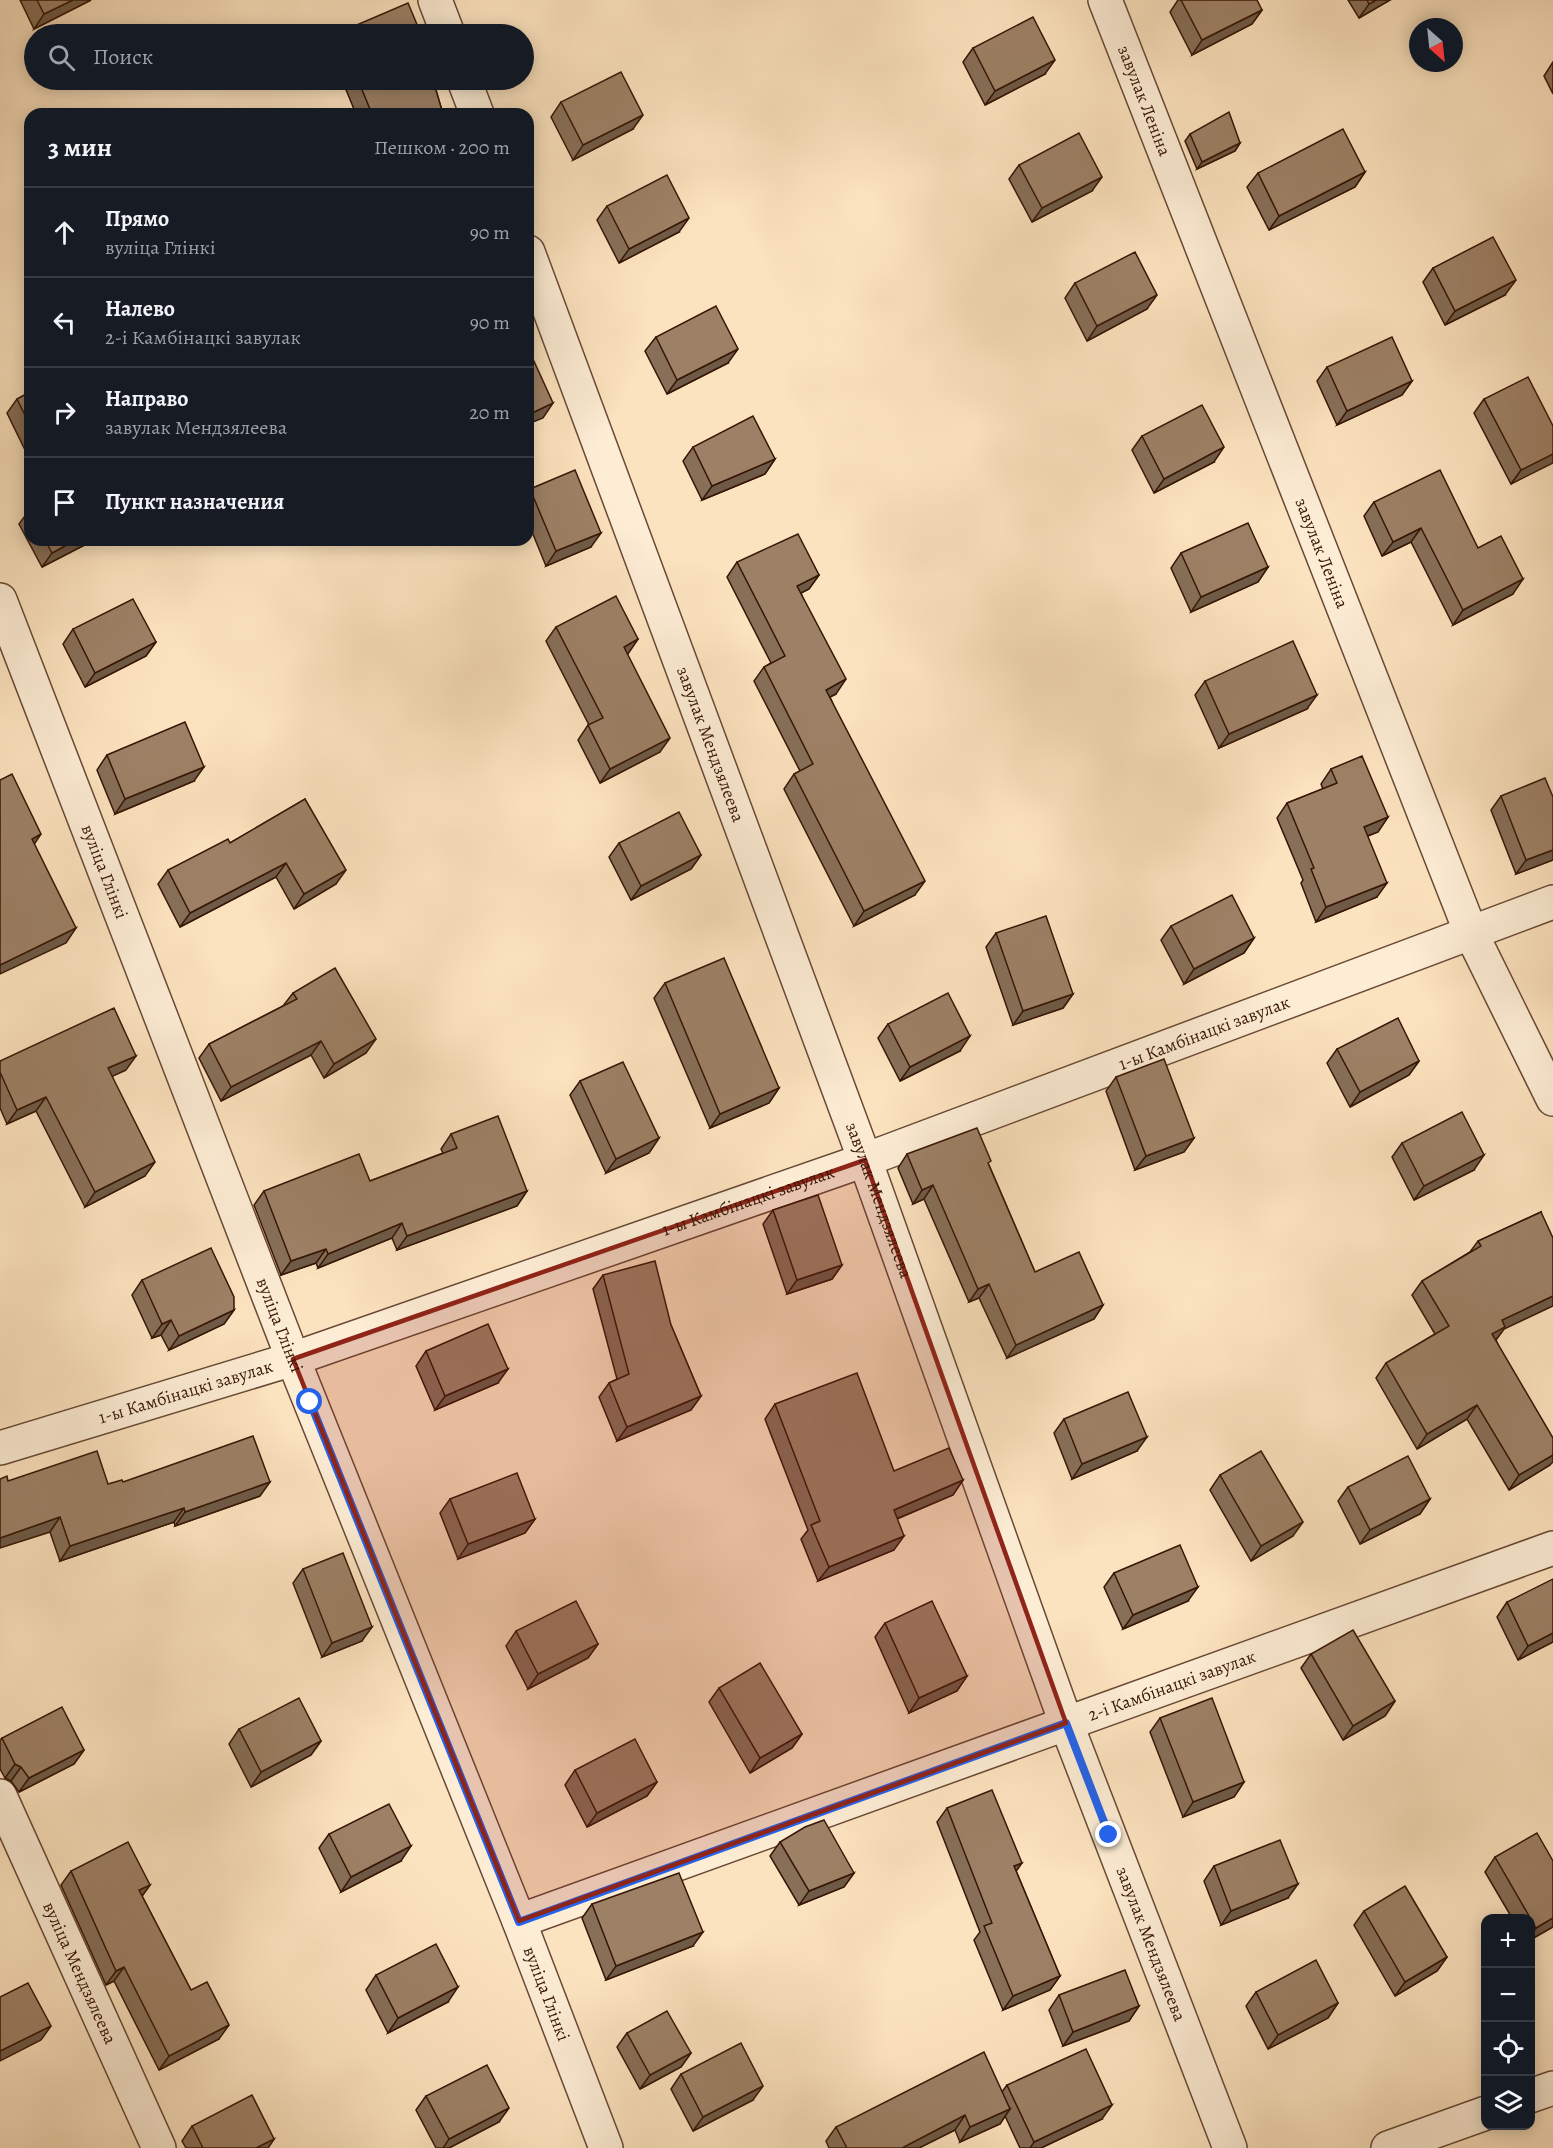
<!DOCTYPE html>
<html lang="ru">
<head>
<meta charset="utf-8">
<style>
	:root { --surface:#171b24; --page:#20242c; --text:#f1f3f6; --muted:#9ea1a6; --line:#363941 }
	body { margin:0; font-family:Alegreya,serif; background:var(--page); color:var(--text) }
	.controls { position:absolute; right:18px; bottom:18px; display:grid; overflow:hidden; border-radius:12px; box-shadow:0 3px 15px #0003 }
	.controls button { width:54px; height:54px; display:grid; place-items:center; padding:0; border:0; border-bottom:2px solid var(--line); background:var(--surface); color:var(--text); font:30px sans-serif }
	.compass { position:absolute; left:1409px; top:18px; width:54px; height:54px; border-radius:50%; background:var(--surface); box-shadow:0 3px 15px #0003; rotate:153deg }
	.stop { position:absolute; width:18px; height:18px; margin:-14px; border:4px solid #2563eb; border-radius:50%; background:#fff }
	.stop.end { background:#2563eb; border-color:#fff; box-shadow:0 2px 6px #0008 }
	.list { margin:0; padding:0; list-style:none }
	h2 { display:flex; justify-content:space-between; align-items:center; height:78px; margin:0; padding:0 24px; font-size:26px }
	h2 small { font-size:20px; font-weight:400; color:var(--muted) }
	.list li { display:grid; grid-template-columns:39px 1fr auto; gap:18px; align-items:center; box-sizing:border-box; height:90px; padding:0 24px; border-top:2px solid var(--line) }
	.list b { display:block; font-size:22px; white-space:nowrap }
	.list p { margin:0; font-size:20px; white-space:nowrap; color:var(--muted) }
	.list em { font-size:20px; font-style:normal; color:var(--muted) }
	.icon { flex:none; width:33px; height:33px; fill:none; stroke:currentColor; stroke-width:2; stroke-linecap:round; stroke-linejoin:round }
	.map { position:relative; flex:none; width:1553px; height:2148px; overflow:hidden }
	.search { position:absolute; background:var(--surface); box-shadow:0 3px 15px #0003; left:24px; top:24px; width:510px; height:66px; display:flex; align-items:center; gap:15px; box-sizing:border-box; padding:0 21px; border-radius:33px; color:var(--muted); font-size:22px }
	.panel { position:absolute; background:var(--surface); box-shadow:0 3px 15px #0003; left:24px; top:108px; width:510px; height:438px; border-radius:18px }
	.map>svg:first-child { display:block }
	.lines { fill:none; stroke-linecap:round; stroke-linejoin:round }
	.street-casing { stroke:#684934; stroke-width:36 }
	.street { stroke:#fdedd5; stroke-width:33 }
	.wall { fill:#876f58; stroke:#371605; stroke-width:1.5 }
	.shaded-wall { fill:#6e5a47; stroke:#371605; stroke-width:1.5 }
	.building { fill:#9d8166; stroke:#371605; stroke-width:1.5 }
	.route { stroke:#2563eb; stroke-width:8 }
	.marked { fill:#8f2418; fill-opacity:0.2; stroke:#8f2418; stroke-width:4.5; stroke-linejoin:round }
	.labels { text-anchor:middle; stroke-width:4.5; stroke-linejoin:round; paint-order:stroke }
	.street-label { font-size:18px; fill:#371605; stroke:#fdedd5 }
</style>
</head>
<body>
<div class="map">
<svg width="1553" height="2148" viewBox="0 0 1553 2148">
	<rect width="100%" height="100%" fill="#fce3bf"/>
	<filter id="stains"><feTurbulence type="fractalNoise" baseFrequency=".00333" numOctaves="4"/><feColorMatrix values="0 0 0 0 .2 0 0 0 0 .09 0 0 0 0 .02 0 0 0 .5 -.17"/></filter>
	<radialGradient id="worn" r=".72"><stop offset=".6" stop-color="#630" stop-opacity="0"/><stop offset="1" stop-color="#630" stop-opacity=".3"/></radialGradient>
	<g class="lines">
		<defs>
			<g id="street">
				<path d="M 435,0 L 448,34"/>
				<path id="s1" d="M 1105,0 L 1471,933 L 1553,1099"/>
				<path d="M 464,80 L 477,114"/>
				<path id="s2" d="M 528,252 L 865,1160 L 1066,1723 L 1230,2148"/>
				<path id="s3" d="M 0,600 L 293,1359 L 519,1921 L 606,2148"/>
				<path id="s4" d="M 0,1448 L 293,1359 L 865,1160 L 1553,902"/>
				<path id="s5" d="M 0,1796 L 159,2148"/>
				<path id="s6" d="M 519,1921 L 1553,1548"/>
				<path d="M 1530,2096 L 1553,2088"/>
				<path d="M 1388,2148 L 1486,2113"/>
			</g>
		</defs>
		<use href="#street" class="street-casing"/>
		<use href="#street" class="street"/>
	</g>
	<g class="wall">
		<path d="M 20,0 L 91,0 L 34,29 Z"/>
		<path d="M 1178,0 L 1181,0 L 1262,10 L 1252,24 L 1192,55 L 1170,12 Z"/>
		<path d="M 1348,0 L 1390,0 L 1359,18 Z"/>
		<path d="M 973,48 L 1045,74 L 985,105 L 963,62 Z"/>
		<path d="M 1553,62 L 1553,94 L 1544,76 Z"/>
		<path d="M 342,80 L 433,80 L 443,114 L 356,114 Z"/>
		<path d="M 561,102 L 633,129 L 573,160 L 551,117 Z"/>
		<path d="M 1190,134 L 1240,143 L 1235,151 L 1197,169 L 1185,141 Z"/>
		<path d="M 1019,165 L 1092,191 L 1032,222 L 1009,179 Z"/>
		<path d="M 1365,172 L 1355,187 L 1269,230 L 1247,187 L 1258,173 Z"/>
		<path d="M 607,206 L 679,232 L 619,263 L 597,220 Z"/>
		<path d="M 1433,268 L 1505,295 L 1445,325 L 1423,282 Z"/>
		<path d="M 1075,283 L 1147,309 L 1087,341 L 1065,298 Z"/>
		<path d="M 656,337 L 728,363 L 667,394 L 645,351 Z"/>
		<path d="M 1327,367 L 1412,381 L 1402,395 L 1337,425 L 1317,381 Z"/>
		<path d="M 30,392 L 30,455 L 28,456 L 7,413 L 17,399 Z"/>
		<path d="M 1484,399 L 1553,426 L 1511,484 L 1474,413 Z"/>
		<path d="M 1142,436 L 1214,462 L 1154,493 L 1132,450 Z"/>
		<path d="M 693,447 L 775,459 L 765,474 L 702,500 L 683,461 Z"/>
		<path d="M 530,489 L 591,547 L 546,566 L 528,522 L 528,493 Z"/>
		<path d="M 1374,502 L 1478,548 L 1513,594 L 1453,625 L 1411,542 L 1382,556 L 1364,516 Z"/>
		<path d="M 30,509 L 30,540 L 94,540 L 42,567 L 19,524 Z"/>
		<path d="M 1181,553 L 1268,567 L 1258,582 L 1191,612 L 1171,568 Z"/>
		<path d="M 737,562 L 819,575 L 809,589 L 801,593 L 836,694 L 830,697 L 915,895 L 854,926 L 784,789 L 794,774 L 800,771 L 754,681 L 764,667 L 771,663 L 727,577 Z"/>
		<path d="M 556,627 L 638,639 L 627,654 L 660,752 L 600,783 L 578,740 L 588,725 L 589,725 L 546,641 Z"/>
		<path d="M 73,629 L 156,642 L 146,656 L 85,687 L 63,644 Z"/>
		<path d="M 1205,681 L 1307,709 L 1219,748 L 1195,695 Z"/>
		<path d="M 107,755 L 194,781 L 115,814 L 97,770 Z"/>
		<path d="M 1331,769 L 1388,817 L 1378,832 L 1368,836 L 1377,897 L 1316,922 L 1301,883 L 1303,880 L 1277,818 L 1287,803 L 1323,789 L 1321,784 Z"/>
		<path d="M 1501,796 L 1553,797 L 1553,860 L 1516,874 L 1491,810 Z"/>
		<path d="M 305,799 L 336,884 L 294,909 L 276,877 L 180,927 L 158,884 L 168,870 L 230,843 Z"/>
		<path d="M 619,843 L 701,855 L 691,869 L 631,900 L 609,857 Z"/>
		<path d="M 1171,926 L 1254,938 L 1244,953 L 1184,984 L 1161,940 Z"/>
		<path d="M 996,933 L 1073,994 L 1063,1008 L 1013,1025 L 986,947 Z"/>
		<path d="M 665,983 L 779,1088 L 769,1103 L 710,1128 L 654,998 Z"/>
		<path d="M 293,993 L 366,1053 L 324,1078 L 311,1055 L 221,1101 L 199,1058 L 209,1044 L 283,1006 Z"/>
		<path d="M 888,1024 L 960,1051 L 900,1081 L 878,1038 Z"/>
		<path d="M 1337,1049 L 1419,1061 L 1409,1075 L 1350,1107 L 1327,1063 Z"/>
		<path d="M 0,1061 L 126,1070 L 112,1076 L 145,1176 L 85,1207 L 36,1111 L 7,1124 L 0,1108 Z"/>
		<path d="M 1116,1077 L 1194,1138 L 1184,1152 L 1135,1170 L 1106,1091 Z"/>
		<path d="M 580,1081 L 659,1138 L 649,1153 L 606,1173 L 570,1095 Z"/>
		<path d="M 451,1134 L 527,1191 L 517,1206 L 397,1250 L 392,1238 L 318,1268 L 316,1263 L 281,1275 L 254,1205 L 264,1191 L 370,1181 L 443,1153 L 441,1149 Z"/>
		<path d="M 1402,1143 L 1474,1170 L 1414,1200 L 1392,1157 Z"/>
		<path d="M 907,1154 L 989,1165 L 1035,1272 L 1103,1305 L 1094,1319 L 1007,1358 L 979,1298 L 969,1302 L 924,1199 L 913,1204 L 898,1168 Z"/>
		<path d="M 773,1210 L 842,1265 L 832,1279 L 787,1294 L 763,1224 Z"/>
		<path d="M 1541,1212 L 1504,1329 L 1496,1340 L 1550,1465 L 1509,1490 L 1467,1419 L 1417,1449 L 1376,1378 L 1386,1363 L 1435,1334 L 1412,1295 L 1422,1281 L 1470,1252 L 1478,1241 Z"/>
		<path d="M 603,1275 L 671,1325 L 701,1396 L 691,1410 L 617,1441 L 599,1397 L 609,1383 L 617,1379 L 593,1289 Z"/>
		<path d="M 142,1280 L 234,1310 L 224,1324 L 169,1350 L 161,1335 L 152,1338 L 132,1295 Z"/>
		<path d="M 426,1351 L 498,1383 L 435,1410 L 416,1366 Z"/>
		<path d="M 775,1404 L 894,1471 L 963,1480 L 953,1495 L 897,1519 L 894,1550 L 818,1581 L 801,1539 L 808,1530 L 765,1419 Z"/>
		<path d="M 1064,1419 L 1137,1451 L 1072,1479 L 1054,1433 Z"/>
		<path d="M 1220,1475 L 1293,1536 L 1251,1561 L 1210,1490 Z"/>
		<path d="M 8,1481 L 108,1484 L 123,1482 L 260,1496 L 175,1526 L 174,1522 L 60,1561 L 50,1532 Z"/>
		<path d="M 1348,1487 L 1430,1499 L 1420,1514 L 1360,1544 L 1338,1501 Z"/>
		<path d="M 450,1499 L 535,1519 L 525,1533 L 458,1559 L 440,1513 Z"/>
		<path d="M 303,1569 L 362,1641 L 322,1657 L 293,1583 Z"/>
		<path d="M 1114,1573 L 1188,1601 L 1123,1629 L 1104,1587 Z"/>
		<path d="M 1507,1602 L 1553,1642 L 1518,1660 L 1497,1617 Z"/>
		<path d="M 885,1623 L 967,1676 L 957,1691 L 909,1713 L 875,1637 Z"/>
		<path d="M 516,1631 L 598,1644 L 588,1658 L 528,1689 L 506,1646 Z"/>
		<path d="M 1311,1654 L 1395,1701 L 1385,1716 L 1343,1740 L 1301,1668 Z"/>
		<path d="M 719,1688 L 802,1734 L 792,1748 L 750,1773 L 709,1702 Z"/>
		<path d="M 1160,1718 L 1244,1782 L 1234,1797 L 1183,1817 L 1150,1732 Z"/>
		<path d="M 239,1729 L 321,1741 L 311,1755 L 251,1787 L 229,1744 Z"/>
		<path d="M 2,1738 L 84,1750 L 74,1764 L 19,1792 L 11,1781 L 5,1778 L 0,1769 L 0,1740 Z"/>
		<path d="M 575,1770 L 657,1782 L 647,1796 L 587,1827 L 565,1785 Z"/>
		<path d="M 947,1808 L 1016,1871 L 1060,1976 L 1050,1990 L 1003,2010 L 974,1940 L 980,1932 L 937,1822 Z"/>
		<path d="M 329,1834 L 401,1861 L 341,1892 L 319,1848 Z"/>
		<path d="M 780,1842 L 854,1873 L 844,1887 L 799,1905 L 770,1856 Z"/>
		<path d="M 1495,1857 L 1553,1927 L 1530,1940 L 1530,1918 L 1512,1918 L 1485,1872 Z"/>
		<path d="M 1214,1866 L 1288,1898 L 1221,1925 L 1204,1881 Z"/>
		<path d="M 71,1871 L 150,1885 L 142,1896 L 191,1990 L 219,2039 L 159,2070 L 114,1981 L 106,1985 L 61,1885 Z"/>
		<path d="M 592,1904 L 693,1946 L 606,1980 L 582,1918 Z"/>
		<path d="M 1364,1911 L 1447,1957 L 1437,1971 L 1395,1996 L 1354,1925 Z"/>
		<path d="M 376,1975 L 448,2002 L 388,2033 L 366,1990 Z"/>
		<path d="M 1256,1992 L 1338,2003 L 1328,2018 L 1268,2049 L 1246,2006 Z"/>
		<path d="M 1059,1995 L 1139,2006 L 1129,2021 L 1063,2046 L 1049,2010 Z"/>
		<path d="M 627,2033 L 691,2053 L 681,2067 L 640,2089 L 617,2047 Z"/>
		<path d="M 681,2074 L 753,2100 L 693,2131 L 671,2089 Z"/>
		<path d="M 1007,2085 L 1102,2119 L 1041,2148 L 1020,2148 L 1005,2116 L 1000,2124 L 960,2142 L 955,2130 L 919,2148 L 829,2148 L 826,2141 L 836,2127 L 1002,2092 Z"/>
		<path d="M 426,2096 L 499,2122 L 449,2148 L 436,2148 L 416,2110 Z"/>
		<path d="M 192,2126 L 274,2139 L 268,2148 L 186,2148 L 182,2141 Z"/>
	</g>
	<g class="shaded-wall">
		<path d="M 73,0 L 91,0 L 34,29 L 44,14 Z"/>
		<path d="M 1376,0 L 1390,0 L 1359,18 L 1369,4 Z"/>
		<path d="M 1262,10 L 1252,24 L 1192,55 L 1202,40 Z"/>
		<path d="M 1055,60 L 1045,74 L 985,105 L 995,91 Z"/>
		<path d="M 643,115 L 633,129 L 573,160 L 583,145 Z"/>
		<path d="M 1240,143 L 1235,151 L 1197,169 L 1202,162 Z"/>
		<path d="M 1365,172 L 1355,187 L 1269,230 L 1279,216 Z"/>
		<path d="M 1102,177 L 1092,191 L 1032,222 L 1042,208 Z"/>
		<path d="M 689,218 L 679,232 L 619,263 L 629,249 Z"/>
		<path d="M 1516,280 L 1505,295 L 1445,325 L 1455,311 Z"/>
		<path d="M 1157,295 L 1147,309 L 1087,341 L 1097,326 Z"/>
		<path d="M 738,349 L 728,363 L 667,394 L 677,380 Z"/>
		<path d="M 1412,381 L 1402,395 L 1337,425 L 1347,411 Z"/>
		<path d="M 553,403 L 543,418 L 528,424 L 528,415 Z"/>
		<path d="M 1224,447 L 1214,462 L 1154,493 L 1164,479 Z"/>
		<path d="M 1553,454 L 1553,463 L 1511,484 L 1521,470 Z"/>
		<path d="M 775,459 L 765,474 L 702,500 L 712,486 Z"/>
		<path d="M 1421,528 L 1411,542 L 1382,556 L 1393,542 Z"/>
		<path d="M 601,533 L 591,547 L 546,566 L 556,551 Z"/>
		<path d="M 76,540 L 94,540 L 42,567 L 52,553 Z"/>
		<path d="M 1268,567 L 1258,582 L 1191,612 L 1201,597 Z"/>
		<path d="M 819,575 L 809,589 L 787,600 L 797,586 Z"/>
		<path d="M 1523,579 L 1513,594 L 1453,625 L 1463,610 Z"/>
		<path d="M 638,639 L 628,654 L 614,661 L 624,647 Z"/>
		<path d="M 156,642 L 146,656 L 85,687 L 95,673 Z"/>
		<path d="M 846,679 L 836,694 L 816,704 L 826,690 Z"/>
		<path d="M 1317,695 L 1307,709 L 1219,748 L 1229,734 Z"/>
		<path d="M 670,738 L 660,752 L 600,783 L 610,769 Z"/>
		<path d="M 204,767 L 194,781 L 115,814 L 125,799 Z"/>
		<path d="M 1388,817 L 1378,832 L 1354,841 L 1364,827 Z"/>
		<path d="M 41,834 L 31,849 L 32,839 Z"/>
		<path d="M 1553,850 L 1553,860 L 1516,874 L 1526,860 Z"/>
		<path d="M 701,855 L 691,869 L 631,900 L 641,886 Z"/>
		<path d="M 286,863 L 276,877 L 180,927 L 190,913 Z"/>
		<path d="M 346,870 L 336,884 L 294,909 L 304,894 Z"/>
		<path d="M 925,881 L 915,895 L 854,926 L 864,911 Z"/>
		<path d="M 1387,883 L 1377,897 L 1316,922 L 1326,907 Z"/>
		<path d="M 76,928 L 66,943 L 0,974 L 0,965 Z"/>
		<path d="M 1254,938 L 1244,953 L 1184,984 L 1194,969 Z"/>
		<path d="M 1073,994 L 1063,1008 L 1013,1025 L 1023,1011 Z"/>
		<path d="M 970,1036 L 960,1051 L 900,1081 L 910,1067 Z"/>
		<path d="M 376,1039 L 366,1053 L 324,1078 L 334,1064 Z"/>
		<path d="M 321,1041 L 311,1055 L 221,1101 L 231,1087 Z"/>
		<path d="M 136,1056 L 126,1070 L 98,1083 L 108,1068 Z"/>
		<path d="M 1419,1061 L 1409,1075 L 1350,1107 L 1360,1092 Z"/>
		<path d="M 779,1088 L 769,1103 L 710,1128 L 720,1114 Z"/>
		<path d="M 46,1097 L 36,1111 L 7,1124 L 17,1110 Z"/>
		<path d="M 659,1138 L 649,1153 L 606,1173 L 616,1159 Z"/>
		<path d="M 1194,1138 L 1184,1152 L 1135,1170 L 1146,1156 Z"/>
		<path d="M 1484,1155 L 1474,1170 L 1414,1200 L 1424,1186 Z"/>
		<path d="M 155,1162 L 145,1176 L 85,1207 L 95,1192 Z"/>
		<path d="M 933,1185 L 924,1199 L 913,1204 L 922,1190 Z"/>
		<path d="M 527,1191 L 517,1206 L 397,1250 L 407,1236 Z"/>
		<path d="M 402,1223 L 392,1238 L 318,1268 L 328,1254 Z"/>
		<path d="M 326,1249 L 316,1263 L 281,1275 L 291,1261 Z"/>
		<path d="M 842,1265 L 832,1279 L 787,1294 L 797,1280 Z"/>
		<path d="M 989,1284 L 979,1298 L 969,1302 L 978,1289 Z"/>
		<path d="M 1553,1296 L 1553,1306 L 1504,1329 L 1495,1341 L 1482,1349 L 1502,1320 Z"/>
		<path d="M 1103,1305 L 1094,1319 L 1007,1358 L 1016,1345 Z"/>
		<path d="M 234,1310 L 224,1324 L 169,1350 L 179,1336 Z"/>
		<path d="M 171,1320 L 161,1335 L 152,1338 L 162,1324 Z"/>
		<path d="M 508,1369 L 498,1383 L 435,1410 L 445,1396 Z"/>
		<path d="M 701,1396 L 691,1410 L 617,1441 L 627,1427 Z"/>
		<path d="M 1477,1405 L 1467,1419 L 1417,1449 L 1427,1434 Z"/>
		<path d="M 1147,1437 L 1137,1451 L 1072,1479 L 1082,1464 Z"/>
		<path d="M 1553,1455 L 1553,1462 L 1550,1465 L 1509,1490 L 1519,1475 Z"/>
		<path d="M 963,1480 L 953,1495 L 884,1524 L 894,1510 Z"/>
		<path d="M 270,1482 L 260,1496 L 175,1526 L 185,1512 Z"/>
		<path d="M 1430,1499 L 1420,1514 L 1360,1544 L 1370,1530 Z"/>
		<path d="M 184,1508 L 174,1522 L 60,1561 L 70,1546 Z"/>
		<path d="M 60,1517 L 50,1532 L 0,1548 L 0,1538 Z"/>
		<path d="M 535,1519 L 525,1533 L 458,1559 L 468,1544 Z"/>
		<path d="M 1303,1522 L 1293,1536 L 1251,1561 L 1261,1546 Z"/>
		<path d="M 904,1536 L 894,1550 L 818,1581 L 829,1567 Z"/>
		<path d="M 1198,1587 L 1188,1601 L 1123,1629 L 1133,1615 Z"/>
		<path d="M 372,1627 L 362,1641 L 322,1657 L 332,1643 Z"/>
		<path d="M 1553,1633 L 1553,1642 L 1518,1660 L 1528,1646 Z"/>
		<path d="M 598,1644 L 588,1658 L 528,1689 L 538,1674 Z"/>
		<path d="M 967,1676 L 957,1691 L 909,1713 L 919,1698 Z"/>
		<path d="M 1395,1701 L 1385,1716 L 1343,1740 L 1353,1726 Z"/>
		<path d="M 802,1734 L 792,1748 L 750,1773 L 760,1758 Z"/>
		<path d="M 321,1741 L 311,1755 L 251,1787 L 261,1772 Z"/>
		<path d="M 84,1750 L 74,1764 L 19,1792 L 29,1778 Z"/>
		<path d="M 15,1764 L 21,1767 L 11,1781 L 5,1778 Z"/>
		<path d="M 657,1782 L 647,1796 L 587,1827 L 597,1813 Z"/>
		<path d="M 1244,1782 L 1234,1797 L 1183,1817 L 1193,1802 Z"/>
		<path d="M 411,1846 L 401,1861 L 341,1892 L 351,1877 Z"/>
		<path d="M 1022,1863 L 1012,1877 L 1014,1866 Z"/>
		<path d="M 854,1873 L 844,1887 L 799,1905 L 809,1891 Z"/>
		<path d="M 1298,1884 L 1288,1898 L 1221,1925 L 1231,1911 Z"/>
		<path d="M 150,1885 L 140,1899 L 139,1890 Z"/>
		<path d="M 1553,1918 L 1553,1927 L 1530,1940 L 1530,1936 L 1536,1928 Z"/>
		<path d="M 703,1932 L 693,1946 L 606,1980 L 616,1966 Z"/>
		<path d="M 1447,1957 L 1437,1971 L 1395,1996 L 1405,1982 Z"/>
		<path d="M 124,1967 L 114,1981 L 106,1985 L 116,1971 Z"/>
		<path d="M 1060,1976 L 1050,1990 L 1003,2010 L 1013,1996 Z"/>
		<path d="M 458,1987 L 448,2002 L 388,2033 L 398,2018 Z"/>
		<path d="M 1338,2003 L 1328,2018 L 1268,2049 L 1278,2035 Z"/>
		<path d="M 1139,2006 L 1129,2021 L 1063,2046 L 1073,2032 Z"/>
		<path d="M 229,2025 L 219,2039 L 159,2070 L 169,2056 Z"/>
		<path d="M 51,2026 L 41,2040 L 0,2061 L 0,2051 Z"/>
		<path d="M 691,2053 L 681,2067 L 640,2089 L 650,2075 Z"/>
		<path d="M 763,2086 L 753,2100 L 693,2131 L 703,2117 Z"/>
		<path d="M 1112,2105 L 1102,2119 L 1041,2148 L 1030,2148 L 1034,2142 Z"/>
		<path d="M 509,2108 L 499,2122 L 449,2148 L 443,2148 L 449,2139 Z"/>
		<path d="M 1010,2109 L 1000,2124 L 960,2142 L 970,2127 Z"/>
		<path d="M 965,2115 L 955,2130 L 919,2148 L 902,2148 Z"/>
		<path d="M 274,2139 L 268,2148 L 256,2148 Z"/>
	</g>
	<g class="building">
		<path d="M 37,0 L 73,0 L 44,14 Z"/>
		<path d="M 1181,0 L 1257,0 L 1262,10 L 1202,40 Z"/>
		<path d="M 1367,0 L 1376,0 L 1369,4 Z"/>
		<path d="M 408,3 L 421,34 L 339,34 L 338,33 Z"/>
		<path d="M 1033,17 L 1055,60 L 995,91 L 973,48 Z"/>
		<path d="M 621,72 L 643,115 L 583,145 L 561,102 Z"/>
		<path d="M 358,80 L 433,80 L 443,114 L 372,114 Z"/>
		<path d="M 1229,112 L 1240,143 L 1202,162 L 1190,134 Z"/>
		<path d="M 1343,129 L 1365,172 L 1279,216 L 1258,173 Z"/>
		<path d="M 1079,133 L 1102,177 L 1042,208 L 1019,165 Z"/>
		<path d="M 667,175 L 689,218 L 629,249 L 607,206 Z"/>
		<path d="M 1493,237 L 1516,280 L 1455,311 L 1433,268 Z"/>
		<path d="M 1135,252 L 1157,295 L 1097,326 L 1075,283 Z"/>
		<path d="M 716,306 L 738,349 L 677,380 L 656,337 Z"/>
		<path d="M 1392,337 L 1412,381 L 1347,411 L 1327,367 Z"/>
		<path d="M 533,359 L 553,403 L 528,415 L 528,361 Z"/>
		<path d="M 1528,377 L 1553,426 L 1553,454 L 1521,470 L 1484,399 Z"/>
		<path d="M 30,392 L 30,425 L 17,399 Z"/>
		<path d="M 1202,405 L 1224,447 L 1164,479 L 1142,436 Z"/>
		<path d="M 753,416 L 775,459 L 712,486 L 693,447 Z"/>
		<path d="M 575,470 L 601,533 L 556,551 L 530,489 Z"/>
		<path d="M 1440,470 L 1478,548 L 1501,536 L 1523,579 L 1463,610 L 1421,528 L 1393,542 L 1374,502 Z"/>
		<path d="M 1248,523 L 1268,567 L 1201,597 L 1181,553 Z"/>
		<path d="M 798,534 L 819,575 L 797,586 L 846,679 L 826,690 L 925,881 L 864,911 L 794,774 L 813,764 L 764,667 L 785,656 L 737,562 Z"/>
		<path d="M 45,540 L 76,540 L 52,553 Z"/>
		<path d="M 616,596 L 638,639 L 624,647 L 670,738 L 610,769 L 588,725 L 603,718 L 556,627 Z"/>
		<path d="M 133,599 L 156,642 L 95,673 L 73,629 Z"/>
		<path d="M 1293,641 L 1317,695 L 1229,734 L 1205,681 Z"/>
		<path d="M 185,722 L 204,767 L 125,799 L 107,755 Z"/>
		<path d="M 1362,756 L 1388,817 L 1364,827 L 1387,883 L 1326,907 L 1311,869 L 1314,868 L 1287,803 L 1337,783 L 1331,769 Z"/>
		<path d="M 12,774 L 41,834 L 32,839 L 76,928 L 0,965 L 0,780 Z"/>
		<path d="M 1545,778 L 1553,797 L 1553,850 L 1526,860 L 1501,796 Z"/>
		<path d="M 305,799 L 346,870 L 304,894 L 286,863 L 190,913 L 168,870 L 228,839 L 230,843 Z"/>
		<path d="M 679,812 L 701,855 L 641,886 L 619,843 Z"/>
		<path d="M 1232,895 L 1254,938 L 1194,969 L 1171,926 Z"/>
		<path d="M 1046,916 L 1073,994 L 1023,1011 L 996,933 Z"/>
		<path d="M 724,958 L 779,1088 L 720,1114 L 665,983 Z"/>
		<path d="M 335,968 L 376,1039 L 334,1064 L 321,1041 L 231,1087 L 209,1044 L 297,999 L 293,993 Z"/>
		<path d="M 948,993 L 970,1036 L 910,1067 L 888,1024 Z"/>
		<path d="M 114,1008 L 136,1056 L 108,1068 L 155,1162 L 95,1192 L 46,1097 L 17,1110 L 0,1072 L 0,1061 Z"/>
		<path d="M 1398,1018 L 1419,1061 L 1360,1092 L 1337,1049 Z"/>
		<path d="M 1164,1059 L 1194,1138 L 1146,1156 L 1116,1077 Z"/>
		<path d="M 623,1062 L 659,1138 L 616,1159 L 580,1081 Z"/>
		<path d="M 1462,1112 L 1484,1155 L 1424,1186 L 1402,1143 Z"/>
		<path d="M 498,1116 L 527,1191 L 407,1236 L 402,1223 L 328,1254 L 326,1249 L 291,1261 L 264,1191 L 359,1154 L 370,1181 L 457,1148 L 451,1134 Z"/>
		<path d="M 977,1128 L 991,1161 L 988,1163 L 1035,1272 L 1079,1252 L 1103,1305 L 1016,1345 L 989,1284 L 978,1289 L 933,1185 L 922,1190 L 907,1154 Z"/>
		<path d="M 818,1195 L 842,1265 L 797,1280 L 773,1210 Z"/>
		<path d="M 1541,1212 L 1553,1238 L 1553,1296 L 1502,1320 L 1505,1327 L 1492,1334 L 1553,1438 L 1553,1455 L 1519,1475 L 1477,1405 L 1427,1434 L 1386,1363 L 1449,1326 L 1422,1281 L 1481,1246 L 1478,1241 Z"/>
		<path d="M 211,1248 L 234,1297 L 234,1310 L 179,1336 L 171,1320 L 162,1324 L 142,1280 Z"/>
		<path d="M 655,1261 L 671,1325 L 701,1396 L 627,1427 L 609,1383 L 629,1374 L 603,1275 Z"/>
		<path d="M 488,1324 L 508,1369 L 445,1396 L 426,1351 Z"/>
		<path d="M 857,1373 L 894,1471 L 949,1448 L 963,1480 L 894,1510 L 904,1536 L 829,1567 L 811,1525 L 820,1521 L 775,1404 Z"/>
		<path d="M 1128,1392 L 1147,1437 L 1082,1464 L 1064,1419 Z"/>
		<path d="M 253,1436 L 270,1482 L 185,1512 L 184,1508 L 70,1546 L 60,1517 L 0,1538 L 0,1479 L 7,1476 L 8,1481 L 97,1451 L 108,1484 L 122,1480 L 123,1482 Z"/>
		<path d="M 1261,1451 L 1303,1522 L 1261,1546 L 1220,1475 Z"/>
		<path d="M 1408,1456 L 1430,1499 L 1370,1530 L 1348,1487 Z"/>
		<path d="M 517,1473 L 535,1519 L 468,1544 L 450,1499 Z"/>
		<path d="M 1180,1545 L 1198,1587 L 1133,1615 L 1114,1573 Z"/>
		<path d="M 343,1553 L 372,1627 L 332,1643 L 303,1569 Z"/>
		<path d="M 1553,1579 L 1553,1633 L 1528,1646 L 1507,1602 Z"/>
		<path d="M 576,1601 L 598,1644 L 538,1674 L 516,1631 Z"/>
		<path d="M 932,1601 L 967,1676 L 919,1698 L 885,1623 Z"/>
		<path d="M 1353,1630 L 1395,1701 L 1353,1726 L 1311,1654 Z"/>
		<path d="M 760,1663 L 802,1734 L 760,1758 L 719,1688 Z"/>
		<path d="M 299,1698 L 321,1741 L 261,1772 L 239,1729 Z"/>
		<path d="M 1212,1698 L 1244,1782 L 1193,1802 L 1160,1718 Z"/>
		<path d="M 62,1707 L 84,1750 L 29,1778 L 21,1767 L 15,1764 L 2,1738 Z"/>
		<path d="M 635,1739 L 657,1782 L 597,1813 L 575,1770 Z"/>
		<path d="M 992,1790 L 1022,1863 L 1014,1866 L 1060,1976 L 1013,1996 L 984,1926 L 992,1923 L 947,1808 Z"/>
		<path d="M 389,1804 L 411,1846 L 351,1877 L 329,1834 Z"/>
		<path d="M 824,1820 L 854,1873 L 809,1891 L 780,1842 L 805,1827 Z"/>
		<path d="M 1537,1833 L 1553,1861 L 1553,1918 L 1536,1928 L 1495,1857 Z"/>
		<path d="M 1280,1840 L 1298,1884 L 1231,1911 L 1214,1866 Z"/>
		<path d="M 128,1842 L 150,1885 L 139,1890 L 191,1990 L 207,1982 L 229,2025 L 169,2056 L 124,1967 L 116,1971 L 71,1871 Z"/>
		<path d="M 679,1873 L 703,1932 L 616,1966 L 592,1904 Z"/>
		<path d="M 1405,1886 L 1447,1957 L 1405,1982 L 1364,1911 Z"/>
		<path d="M 436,1944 L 458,1987 L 398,2018 L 376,1975 Z"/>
		<path d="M 1316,1960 L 1338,2003 L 1278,2035 L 1256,1992 Z"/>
		<path d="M 1125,1970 L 1139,2006 L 1073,2032 L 1059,1995 Z"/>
		<path d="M 28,1983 L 51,2026 L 0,2051 L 0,1997 Z"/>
		<path d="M 667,2011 L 691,2053 L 650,2075 L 627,2033 Z"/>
		<path d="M 741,2043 L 763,2086 L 703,2117 L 681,2074 Z"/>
		<path d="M 1086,2049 L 1112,2105 L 1034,2142 L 1007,2085 Z"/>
		<path d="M 984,2052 L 1010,2109 L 970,2127 L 965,2115 L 902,2148 L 847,2148 L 836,2127 Z"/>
		<path d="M 487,2065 L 509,2108 L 449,2139 L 426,2096 Z"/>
		<path d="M 252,2095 L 274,2139 L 256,2148 L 203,2148 L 192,2126 Z"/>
	</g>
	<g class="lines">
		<path class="route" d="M 310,1402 L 519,1922 L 1066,1723 L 1109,1835"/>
	</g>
	<path class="marked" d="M 865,1160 L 1066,1723 L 519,1921 L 293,1359 Z"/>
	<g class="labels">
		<g class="street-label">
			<text dy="6" stroke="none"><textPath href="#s1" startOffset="108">завулак Леніна</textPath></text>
			<text dy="6" stroke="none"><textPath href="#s1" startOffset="594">завулак Леніна</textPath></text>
			<text dy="6" stroke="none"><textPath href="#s2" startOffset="525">завулак Мендзялеева</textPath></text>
			<text dy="6" stroke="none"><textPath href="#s3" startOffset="291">вуліца Глінкі</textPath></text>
			<text dy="6" stroke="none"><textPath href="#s4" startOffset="1274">1-ы Камбінацкі завулак</textPath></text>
			<text dy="6" stroke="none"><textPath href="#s2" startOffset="1011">завулак Мендзялеева</textPath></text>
			<text dy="6" stroke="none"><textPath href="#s4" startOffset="788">1-ы Камбінацкі завулак</textPath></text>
			<text dy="6" stroke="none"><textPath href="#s3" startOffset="777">вуліца Глінкі</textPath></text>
			<text dy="6" stroke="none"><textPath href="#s4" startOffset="194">1-ы Камбінацкі завулак</textPath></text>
			<text dy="6" stroke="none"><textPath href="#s6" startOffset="694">2-і Камбінацкі завулак</textPath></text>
			<text dy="6" stroke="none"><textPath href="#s2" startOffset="1803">завулак Мендзялеева</textPath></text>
			<text dy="6" stroke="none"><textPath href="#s5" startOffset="194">вуліца Мендзялеева</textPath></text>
			<text dy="6" stroke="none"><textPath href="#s3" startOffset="1497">вуліца Глінкі</textPath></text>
		</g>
	</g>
	<rect width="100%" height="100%" filter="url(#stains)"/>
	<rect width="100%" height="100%" fill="url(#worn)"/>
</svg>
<div class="controls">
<button>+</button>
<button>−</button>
<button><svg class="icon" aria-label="locate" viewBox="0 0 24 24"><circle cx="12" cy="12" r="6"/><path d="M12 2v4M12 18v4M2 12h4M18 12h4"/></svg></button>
<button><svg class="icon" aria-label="layers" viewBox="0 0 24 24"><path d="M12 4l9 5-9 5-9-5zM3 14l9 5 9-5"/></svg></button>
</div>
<svg class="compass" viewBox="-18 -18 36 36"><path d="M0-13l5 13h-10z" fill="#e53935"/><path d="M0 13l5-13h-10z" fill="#9ea1a6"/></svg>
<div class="stop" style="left:310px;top:1402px"></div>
<div class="stop end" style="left:1109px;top:1835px"></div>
<div class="search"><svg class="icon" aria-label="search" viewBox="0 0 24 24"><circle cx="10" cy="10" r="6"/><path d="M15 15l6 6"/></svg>Поиск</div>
<section class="panel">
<h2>3 мин<small>Пешком · 200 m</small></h2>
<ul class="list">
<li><svg class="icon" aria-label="ahead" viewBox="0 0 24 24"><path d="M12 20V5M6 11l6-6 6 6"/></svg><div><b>Прямо</b><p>вуліца Глінкі</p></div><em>90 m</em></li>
<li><svg class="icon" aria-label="left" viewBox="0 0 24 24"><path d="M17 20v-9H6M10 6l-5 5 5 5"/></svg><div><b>Налево</b><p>2-і Камбінацкі завулак</p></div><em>90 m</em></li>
<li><svg class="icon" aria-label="right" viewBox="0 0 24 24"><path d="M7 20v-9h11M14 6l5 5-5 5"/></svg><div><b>Направо</b><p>завулак Мендзялеева</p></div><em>20 m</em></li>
<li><svg class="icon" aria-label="arrive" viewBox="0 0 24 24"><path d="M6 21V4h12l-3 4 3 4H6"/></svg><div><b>Пункт назначения</b></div></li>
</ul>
</section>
</div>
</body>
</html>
